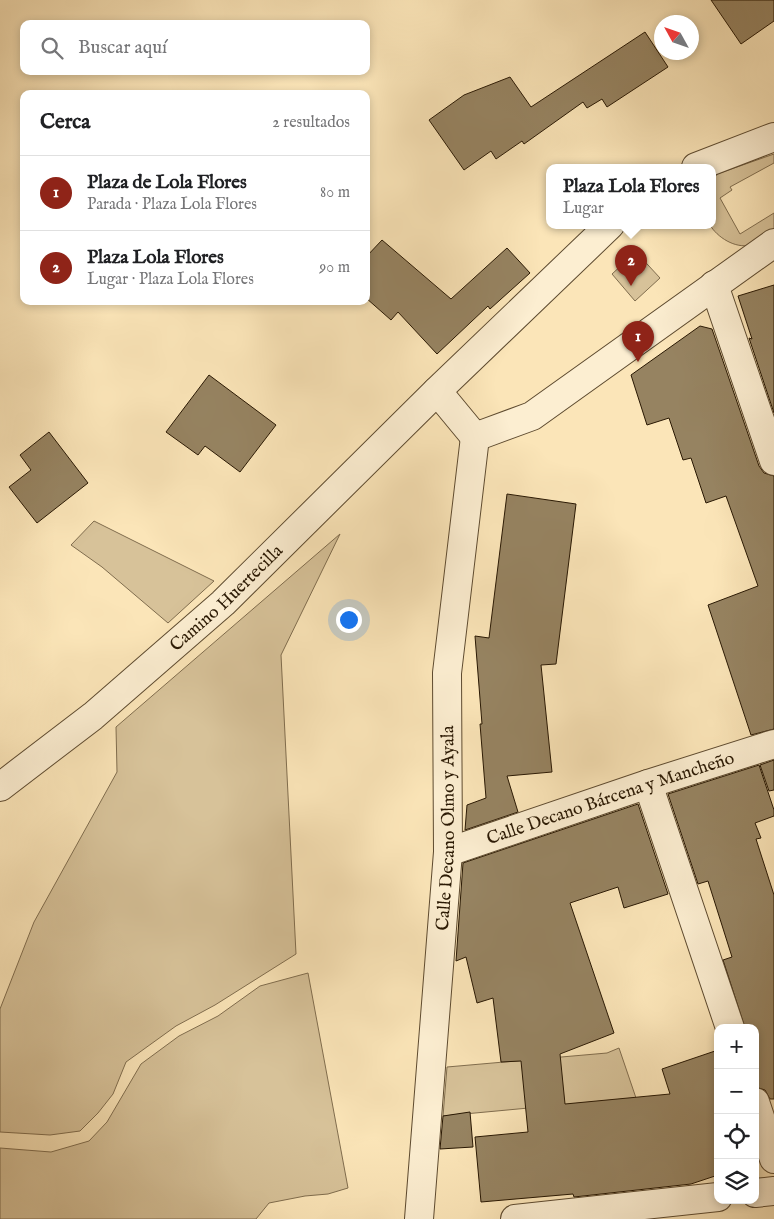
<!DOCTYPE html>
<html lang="es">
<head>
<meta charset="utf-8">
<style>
	:root { --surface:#fff; --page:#f2f2f2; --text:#202124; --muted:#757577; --line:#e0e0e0; --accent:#8f2418 }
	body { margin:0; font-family:"IM FELL English",serif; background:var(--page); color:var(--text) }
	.controls { position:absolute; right:15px; bottom:15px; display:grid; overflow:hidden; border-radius:10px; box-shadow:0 2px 8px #0003 }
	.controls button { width:45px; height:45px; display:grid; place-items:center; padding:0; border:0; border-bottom:1px solid var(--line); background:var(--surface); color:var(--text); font:25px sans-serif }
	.compass { position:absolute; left:654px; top:15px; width:45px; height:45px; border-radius:50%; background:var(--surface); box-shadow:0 2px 8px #0003; rotate:310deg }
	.you { position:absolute; left:348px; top:619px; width:18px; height:18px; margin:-12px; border:4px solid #fff; border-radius:50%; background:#1a73e8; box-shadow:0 0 0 8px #1a73e833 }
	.badge { display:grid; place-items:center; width:32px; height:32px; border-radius:50%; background:var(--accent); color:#fff; font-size:16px; font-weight:700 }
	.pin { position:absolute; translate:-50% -41px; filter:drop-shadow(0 1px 2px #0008) }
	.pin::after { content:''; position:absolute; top:26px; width:18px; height:15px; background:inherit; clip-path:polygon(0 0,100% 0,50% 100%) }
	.popup { position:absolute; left:546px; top:164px; width:170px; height:65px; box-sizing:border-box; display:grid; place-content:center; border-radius:10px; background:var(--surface); filter:drop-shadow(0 1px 4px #0005); font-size:16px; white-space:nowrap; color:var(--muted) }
	.popup b { font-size:19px; color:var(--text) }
	.popup::after { content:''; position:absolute; left:50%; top:100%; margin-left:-10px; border:10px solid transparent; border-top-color:var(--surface) }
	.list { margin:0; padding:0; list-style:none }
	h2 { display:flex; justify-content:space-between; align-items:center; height:65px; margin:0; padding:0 20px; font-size:21px }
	h2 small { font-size:16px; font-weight:400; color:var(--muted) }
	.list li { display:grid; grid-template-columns:32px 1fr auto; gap:15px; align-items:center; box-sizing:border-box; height:75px; padding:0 20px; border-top:1px solid var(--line) }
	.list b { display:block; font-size:19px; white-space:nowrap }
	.list p { margin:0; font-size:16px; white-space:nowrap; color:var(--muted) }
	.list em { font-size:16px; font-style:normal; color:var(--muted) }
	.icon { flex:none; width:28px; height:28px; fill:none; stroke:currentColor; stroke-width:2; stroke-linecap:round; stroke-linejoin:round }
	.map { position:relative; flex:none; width:774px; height:1219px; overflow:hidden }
	.search { position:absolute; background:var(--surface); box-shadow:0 2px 8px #0003; left:20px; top:20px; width:350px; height:55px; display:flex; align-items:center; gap:12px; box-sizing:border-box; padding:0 18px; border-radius:10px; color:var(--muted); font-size:19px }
	.panel { position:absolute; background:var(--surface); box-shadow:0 2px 8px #0003; left:20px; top:90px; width:350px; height:215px; border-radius:10px }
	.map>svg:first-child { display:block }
	.green { fill:#d7c299; stroke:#806d4e }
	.building { fill:#968361; stroke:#291803 }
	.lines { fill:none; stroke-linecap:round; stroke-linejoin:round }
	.minor-casing { stroke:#5e4b30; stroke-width:30 }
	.tertiary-casing { stroke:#5e4b30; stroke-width:30 }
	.minor { stroke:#fceed1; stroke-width:28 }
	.tertiary { stroke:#fceed1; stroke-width:28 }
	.labels { text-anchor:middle; stroke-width:5; stroke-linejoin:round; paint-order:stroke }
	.street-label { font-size:18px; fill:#291803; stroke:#fceed1 }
</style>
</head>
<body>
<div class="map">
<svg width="774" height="1219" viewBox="0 0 774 1219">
	<rect width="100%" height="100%" fill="#fbe5b8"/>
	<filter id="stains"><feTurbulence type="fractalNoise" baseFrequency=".004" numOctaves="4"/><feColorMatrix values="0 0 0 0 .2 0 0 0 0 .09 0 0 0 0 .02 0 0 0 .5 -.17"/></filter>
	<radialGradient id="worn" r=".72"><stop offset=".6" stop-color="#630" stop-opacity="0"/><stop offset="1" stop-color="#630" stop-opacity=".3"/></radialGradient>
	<g class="green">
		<path d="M 774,154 L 774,163 L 730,187 L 732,190 L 720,198 L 740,234 L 774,213 L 774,229 C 767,234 759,242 751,245 C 735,249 717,237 710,225 L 712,225 L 712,182 L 717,174 Z"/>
		<path d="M 636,252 L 660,278 L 635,301 L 612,274 Z"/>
		<path d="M 94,521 L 214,581 L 168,623 L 102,567 L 71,545 Z"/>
		<path d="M 340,534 L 281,655 L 296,954 L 215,1005 L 176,1026 L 126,1062 L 113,1094 L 98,1113 L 80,1131 L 50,1135 L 0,1132 L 0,1009 L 34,922 L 117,772 L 116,727 Z"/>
		<path d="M 308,973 L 348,1188 L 328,1194 L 305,1196 L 269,1203 L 256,1219 L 0,1219 L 0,1148 L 51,1152 L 89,1141 L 107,1122 L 141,1064 L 179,1036 L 218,1016 L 260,986 Z"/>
		<path d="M 619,1048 L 636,1098 L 443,1116 L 447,1067 L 607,1053 Z"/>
	</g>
	<g class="building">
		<path d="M 711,0 L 774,0 L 774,21 L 741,44 Z"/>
		<path d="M 645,32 L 668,67 L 607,107 L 602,99 L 587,108 L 583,102 L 524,144 L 522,141 L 496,159 L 491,151 L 464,170 L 429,120 L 464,95 L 510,77 L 531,107 Z"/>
		<path d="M 382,240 L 451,299 L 507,248 L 530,273 L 490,309 L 488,306 L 437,354 L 398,312 L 391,320 L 366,298 L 366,257 Z"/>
		<path d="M 774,285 L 774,413 L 749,338 L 752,339 L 738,296 Z"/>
		<path d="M 700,326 L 712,329 L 759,466 L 764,473 L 774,476 L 774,729 L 751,735 L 708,605 L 758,586 L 726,496 L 706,503 L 691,458 L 683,460 L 669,418 L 647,425 L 631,375 Z"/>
		<path d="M 209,375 L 276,425 L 240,472 L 205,446 L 198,455 L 166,432 Z"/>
		<path d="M 49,432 L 88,483 L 37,523 L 9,487 L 31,470 L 20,455 Z"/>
		<path d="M 507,494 L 576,504 L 556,664 L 541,665 L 552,772 L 507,776 L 518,812 L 465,830 L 467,805 L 486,798 L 480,724 L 482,724 L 475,636 L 489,638 Z"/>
		<path d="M 774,760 L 774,790 L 769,791 L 760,765 Z"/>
		<path d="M 759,765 L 774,810 L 774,816 L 755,823 L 761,838 L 756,839 L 774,895 L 774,1099 L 770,1099 L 765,1090 L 755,1087 L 755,1028 L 745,1028 L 723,960 L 732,957 L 708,881 L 698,884 L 668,794 Z"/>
		<path d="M 638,804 L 668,894 L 624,908 L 618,887 L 570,903 L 614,1033 L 560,1054 L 565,1104 L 670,1094 L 662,1069 L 718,1050 L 718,1175 L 691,1184 L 574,1197 L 573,1194 L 481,1202 L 475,1137 L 528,1132 L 521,1061 L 501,1062 L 493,998 L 477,1003 L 466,957 L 456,961 L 463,863 Z"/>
		<path d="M 470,1112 L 473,1147 L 440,1149 L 443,1116 Z"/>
	</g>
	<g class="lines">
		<defs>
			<g id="minor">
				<path d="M 714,285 L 774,461"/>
				<path d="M 648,784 L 730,1028"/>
				<path id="s1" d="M 448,852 L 648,784 L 774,744"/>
				<path d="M 755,1102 L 774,1159"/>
				<path d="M 755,1193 L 774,1191"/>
				<path d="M 515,1219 L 718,1197"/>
			</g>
			<g id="tertiary">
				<path d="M 696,167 L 774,137"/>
				<path d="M 437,391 L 475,437"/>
				<path d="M 475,437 L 532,416 L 774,243"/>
				<path id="s2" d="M 0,787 L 93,716 L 223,603 L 437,391 L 610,225"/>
				<path id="s3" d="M 419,1219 L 448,852 L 447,673 L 475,437"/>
			</g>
		</defs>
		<use href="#minor" class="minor-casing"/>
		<use href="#tertiary" class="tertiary-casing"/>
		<use href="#minor" class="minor"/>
		<use href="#tertiary" class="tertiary"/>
	</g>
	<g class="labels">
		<g class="street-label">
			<text dy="6" stroke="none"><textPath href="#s2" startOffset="295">Camino Huertecilla</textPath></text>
			<text dy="6" stroke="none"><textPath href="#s1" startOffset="171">Calle Decano Bárcena y Mancheño</textPath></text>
			<text dy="6" stroke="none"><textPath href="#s3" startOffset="392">Calle Decano Olmo y Ayala</textPath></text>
		</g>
	</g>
	<rect width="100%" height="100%" filter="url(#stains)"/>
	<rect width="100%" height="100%" fill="url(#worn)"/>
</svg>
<div class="controls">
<button>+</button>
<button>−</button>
<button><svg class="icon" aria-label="locate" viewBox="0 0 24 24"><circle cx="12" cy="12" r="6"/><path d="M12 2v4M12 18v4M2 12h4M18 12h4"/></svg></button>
<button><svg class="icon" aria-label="layers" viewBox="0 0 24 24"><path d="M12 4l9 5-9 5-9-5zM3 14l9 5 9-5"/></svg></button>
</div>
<svg class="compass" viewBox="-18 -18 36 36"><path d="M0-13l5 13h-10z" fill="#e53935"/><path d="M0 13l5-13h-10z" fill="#757577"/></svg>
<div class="you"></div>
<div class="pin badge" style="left:638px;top:362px">1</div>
<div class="pin badge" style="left:631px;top:286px">2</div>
<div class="popup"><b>Plaza Lola Flores</b>Lugar</div>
<div class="search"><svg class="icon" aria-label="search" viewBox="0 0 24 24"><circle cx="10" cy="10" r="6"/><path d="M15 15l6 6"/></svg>Buscar aquí</div>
<section class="panel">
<h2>Cerca<small>2 resultados</small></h2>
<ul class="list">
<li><span class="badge">1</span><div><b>Plaza de Lola Flores</b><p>Parada · Plaza Lola Flores</p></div><em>80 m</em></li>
<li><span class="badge">2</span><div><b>Plaza Lola Flores</b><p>Lugar · Plaza Lola Flores</p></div><em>90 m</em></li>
</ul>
</section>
</div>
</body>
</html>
